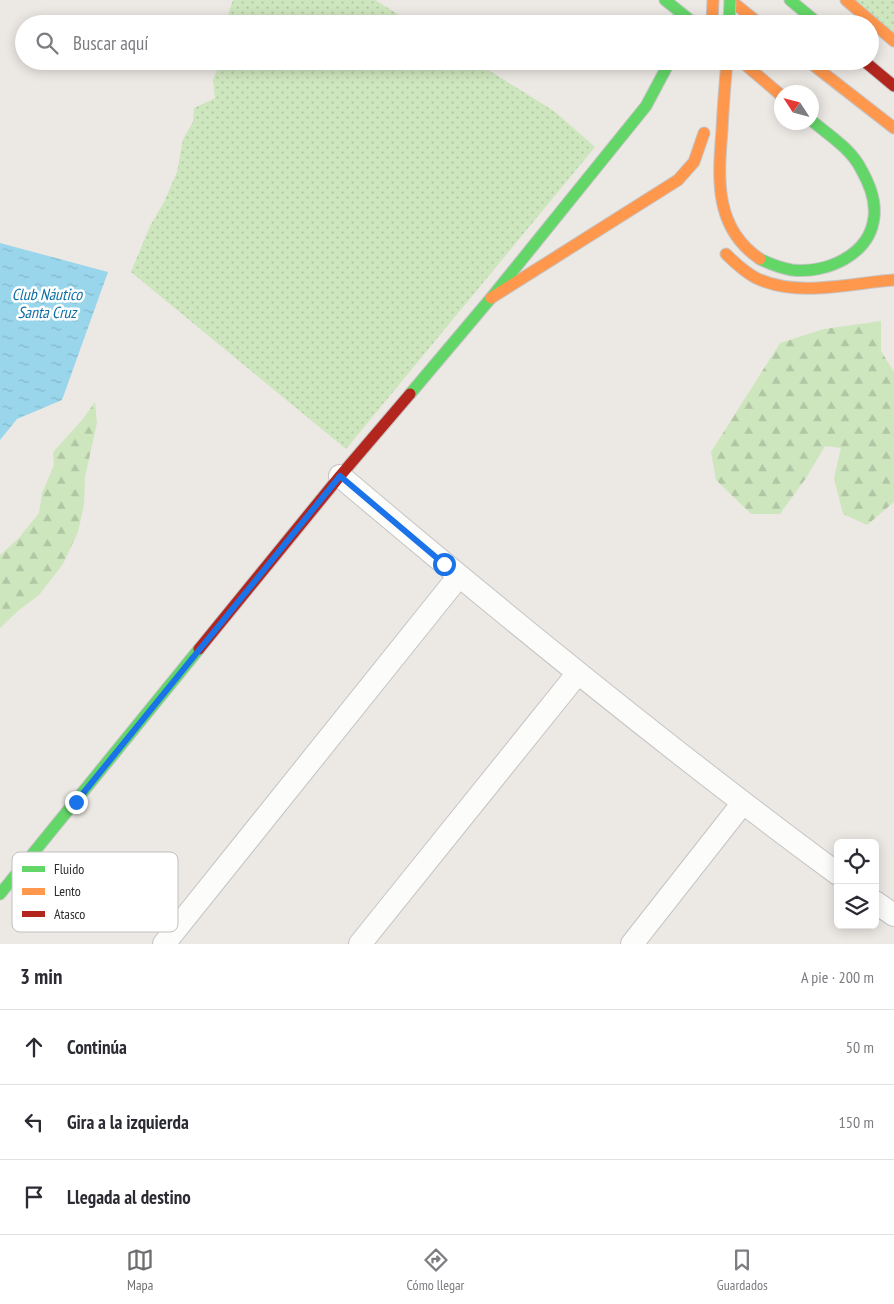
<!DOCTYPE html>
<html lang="es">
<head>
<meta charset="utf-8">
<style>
	:root { --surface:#fff; --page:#f7f7f7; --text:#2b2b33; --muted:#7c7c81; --line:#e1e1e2; --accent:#706f6e }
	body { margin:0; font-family:"PT Sans Narrow",sans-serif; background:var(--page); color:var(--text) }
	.controls { position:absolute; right:15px; bottom:15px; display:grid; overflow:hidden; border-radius:8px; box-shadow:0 2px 12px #0003 }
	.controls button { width:45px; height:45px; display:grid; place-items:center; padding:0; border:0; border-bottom:1px solid var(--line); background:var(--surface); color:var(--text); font:25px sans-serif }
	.compass { position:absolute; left:774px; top:85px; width:45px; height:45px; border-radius:50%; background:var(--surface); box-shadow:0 2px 12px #0003; rotate:306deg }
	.stop { position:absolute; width:15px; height:15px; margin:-11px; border:4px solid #1a73e8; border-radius:50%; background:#fff }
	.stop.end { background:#1a73e8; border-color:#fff; box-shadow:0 1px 5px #0008 }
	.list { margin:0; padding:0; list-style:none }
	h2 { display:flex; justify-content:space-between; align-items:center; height:65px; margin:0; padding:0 20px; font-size:21px }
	h2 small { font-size:16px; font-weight:400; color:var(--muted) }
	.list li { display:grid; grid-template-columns:32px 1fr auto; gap:15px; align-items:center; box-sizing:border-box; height:75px; padding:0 20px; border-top:1px solid var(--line) }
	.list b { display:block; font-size:19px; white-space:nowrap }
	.list em { font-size:16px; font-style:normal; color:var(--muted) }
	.icon { flex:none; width:28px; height:28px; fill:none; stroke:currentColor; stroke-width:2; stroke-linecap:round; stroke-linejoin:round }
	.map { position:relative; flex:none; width:894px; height:944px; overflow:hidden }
	.search { position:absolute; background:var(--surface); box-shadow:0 2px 12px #0003; left:15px; right:15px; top:15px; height:55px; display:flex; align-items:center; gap:12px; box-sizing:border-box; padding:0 18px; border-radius:28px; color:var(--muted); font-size:19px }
	.sheet { height:290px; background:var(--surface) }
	nav { display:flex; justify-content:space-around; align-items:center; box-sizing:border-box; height:70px; border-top:1px solid var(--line); background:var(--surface); font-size:14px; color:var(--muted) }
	nav a { display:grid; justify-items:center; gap:2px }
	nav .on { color:var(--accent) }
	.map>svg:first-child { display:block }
	.grass { fill:url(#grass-dots) }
	.forest { fill:url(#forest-firs) }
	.water { fill:url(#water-ripples) }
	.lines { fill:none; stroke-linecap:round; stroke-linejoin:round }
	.street-casing { stroke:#c5c4c5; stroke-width:24 }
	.fast-casing { stroke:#c5c4c5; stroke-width:13 }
	.slow-casing { stroke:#c5c4c5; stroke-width:13 }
	.jam-casing { stroke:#c5c4c5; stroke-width:13 }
	.street { stroke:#fcfcfb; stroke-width:22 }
	.fast { stroke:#63d668; stroke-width:11 }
	.slow { stroke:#ff974d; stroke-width:11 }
	.jam { stroke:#b3261e; stroke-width:11 }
	.fast-bridge-casing { stroke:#c6c5c4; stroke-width:13; stroke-linecap:butt }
	.fast-bridge { stroke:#63d668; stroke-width:11 }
	.route { stroke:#1a73e8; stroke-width:6 }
	.labels { text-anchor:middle; stroke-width:5; stroke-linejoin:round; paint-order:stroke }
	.water-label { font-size:16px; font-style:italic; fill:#0d6fa3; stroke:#fff }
	.key { fill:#fff; stroke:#c0c0c0; stroke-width:1 }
	.key-label { font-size:14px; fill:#2e2e2e }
</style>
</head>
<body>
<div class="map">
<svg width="894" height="944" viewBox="0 0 894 944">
	<defs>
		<pattern id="grass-dots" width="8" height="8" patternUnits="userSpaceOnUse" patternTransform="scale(1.25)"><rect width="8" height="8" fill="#cee6be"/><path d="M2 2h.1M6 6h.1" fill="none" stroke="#b1c6a4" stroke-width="1.8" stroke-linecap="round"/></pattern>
		<pattern id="forest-firs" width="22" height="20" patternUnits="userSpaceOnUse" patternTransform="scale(1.25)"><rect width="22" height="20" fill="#cee6be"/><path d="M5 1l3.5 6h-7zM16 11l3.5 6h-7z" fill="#b1c6a4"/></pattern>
		<pattern id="water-ripples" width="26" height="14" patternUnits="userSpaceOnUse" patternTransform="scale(1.25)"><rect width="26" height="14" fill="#99d6ec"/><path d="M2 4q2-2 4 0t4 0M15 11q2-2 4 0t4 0" fill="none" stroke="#84b8cb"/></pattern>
	</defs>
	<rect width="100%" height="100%" fill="#ece8e4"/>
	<g class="grass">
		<path d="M 233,0 L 375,0 L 414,24 L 225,24 Z"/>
		<path d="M 854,0 L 894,0 L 894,34 Z"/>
		<path d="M 221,61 L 474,61 L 554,111 L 595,147 L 346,449 L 131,272 L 150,226 L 164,202 L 177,172 L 183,139 L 193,122 L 194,108 L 215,98 L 213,80 Z"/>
	</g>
	<g class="forest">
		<path d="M 881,321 L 881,351 L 894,372 L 894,502 L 867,525 L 843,514 L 834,478 L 841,448 L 825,446 L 806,478 L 780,514 L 751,514 L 716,480 L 711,452 L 780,343 L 824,329 Z"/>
		<path d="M 95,402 L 97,423 L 85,477 L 84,505 L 78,532 L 63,564 L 39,595 L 19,610 L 0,628 L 0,555 L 18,539 L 39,513 L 42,493 L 54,465 L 53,452 L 82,420 Z"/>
	</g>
	<path class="water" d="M 0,243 L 108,272 L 62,400 L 17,419 L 0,440 Z"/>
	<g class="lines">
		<defs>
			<g id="street">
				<path d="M 340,476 C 502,613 667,748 838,874"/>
				<path d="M 875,902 L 894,915"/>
				<path d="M 164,944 L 459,576"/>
				<path d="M 360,944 L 578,673"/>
				<path d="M 632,944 L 742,804"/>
			</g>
			<g id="fast">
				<path d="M 665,0 L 695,24"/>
				<path d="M 790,0 L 819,24"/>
				<path d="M 760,259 C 770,264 781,268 792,270 C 826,274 870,255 874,217 C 876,201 869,183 861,169 C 851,149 829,135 812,121"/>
				<path d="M 410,394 L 491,298 L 646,106 L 670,61"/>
				<path d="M 0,894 L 199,649"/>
			</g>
			<g id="slow">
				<path d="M 730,0 L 760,24"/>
				<path d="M 846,0 L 894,41"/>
				<path d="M 712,24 L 713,0"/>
				<path d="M 727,61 C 725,84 723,107 722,130 C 718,179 714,228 760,259"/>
				<path d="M 741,61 L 782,96"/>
				<path d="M 808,61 L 894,128"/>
				<path d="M 726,254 C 735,263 745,272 756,278 C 798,298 850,283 894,280"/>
				<path d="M 491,298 L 678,180 L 694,162 L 704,133"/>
			</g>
			<g id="jam">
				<path d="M 864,61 L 894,86"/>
				<path d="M 199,649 L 340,476 L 410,394"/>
			</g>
		</defs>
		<use href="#street" class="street-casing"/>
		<use href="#fast" class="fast-casing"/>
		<use href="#slow" class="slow-casing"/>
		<use href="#jam" class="jam-casing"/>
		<use href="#street" class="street"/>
		<use href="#fast" class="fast"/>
		<use href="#slow" class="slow"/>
		<use href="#jam" class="jam"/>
		<defs>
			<path id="fast-bridge" d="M 729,24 L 730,0"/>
		</defs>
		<use href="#fast-bridge" class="fast-bridge-casing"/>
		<use href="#fast-bridge" class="fast-bridge"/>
	</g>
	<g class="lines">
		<path class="route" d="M 76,802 L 340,476 L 444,564"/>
	</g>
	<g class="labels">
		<g class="water-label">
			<text x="47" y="300">Club Náutico<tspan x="47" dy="18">Santa Cruz</tspan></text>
		</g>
	</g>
	<rect x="12" y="852" width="166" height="80" rx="8" class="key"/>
	<rect x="22" y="866" width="23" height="6" fill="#63d668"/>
	<rect x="22" y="888" width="23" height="7" fill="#ff974d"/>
	<rect x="22" y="911" width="23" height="6" fill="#b3261e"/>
	<g class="key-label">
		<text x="54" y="874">Fluido</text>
		<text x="54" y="896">Lento</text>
		<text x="54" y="919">Atasco</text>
	</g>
</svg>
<div class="controls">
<button><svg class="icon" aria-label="locate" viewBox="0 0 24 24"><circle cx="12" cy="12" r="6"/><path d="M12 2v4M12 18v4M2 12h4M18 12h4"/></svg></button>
<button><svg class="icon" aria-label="layers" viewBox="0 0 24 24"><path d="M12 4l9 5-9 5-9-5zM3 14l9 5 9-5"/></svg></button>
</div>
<svg class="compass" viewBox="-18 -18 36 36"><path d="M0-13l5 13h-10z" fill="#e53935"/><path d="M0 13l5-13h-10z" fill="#7c7c81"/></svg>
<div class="stop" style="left:444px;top:564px"></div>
<div class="stop end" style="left:76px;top:802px"></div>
<div class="search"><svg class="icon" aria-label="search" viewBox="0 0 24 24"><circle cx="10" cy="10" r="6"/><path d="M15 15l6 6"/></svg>Buscar aquí</div>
</div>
<section class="sheet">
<h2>3 min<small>A pie · 200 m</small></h2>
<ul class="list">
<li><svg class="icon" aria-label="ahead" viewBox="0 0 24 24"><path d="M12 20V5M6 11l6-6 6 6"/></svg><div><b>Continúa</b></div><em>50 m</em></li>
<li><svg class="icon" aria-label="left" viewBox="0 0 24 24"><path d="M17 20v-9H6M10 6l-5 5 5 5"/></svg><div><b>Gira a la izquierda</b></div><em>150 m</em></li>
<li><svg class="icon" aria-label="arrive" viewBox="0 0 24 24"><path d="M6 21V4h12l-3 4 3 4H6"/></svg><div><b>Llegada al destino</b></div></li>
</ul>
</section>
<nav>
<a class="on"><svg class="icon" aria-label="map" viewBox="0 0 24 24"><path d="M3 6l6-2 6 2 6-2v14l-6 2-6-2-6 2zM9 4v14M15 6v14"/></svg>Mapa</a>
<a><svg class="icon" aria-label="directions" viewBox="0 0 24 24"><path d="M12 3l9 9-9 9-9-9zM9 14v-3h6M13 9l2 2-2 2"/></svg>Cómo llegar</a>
<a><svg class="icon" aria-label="saved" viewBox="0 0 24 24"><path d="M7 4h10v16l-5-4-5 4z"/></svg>Guardados</a>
</nav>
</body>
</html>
